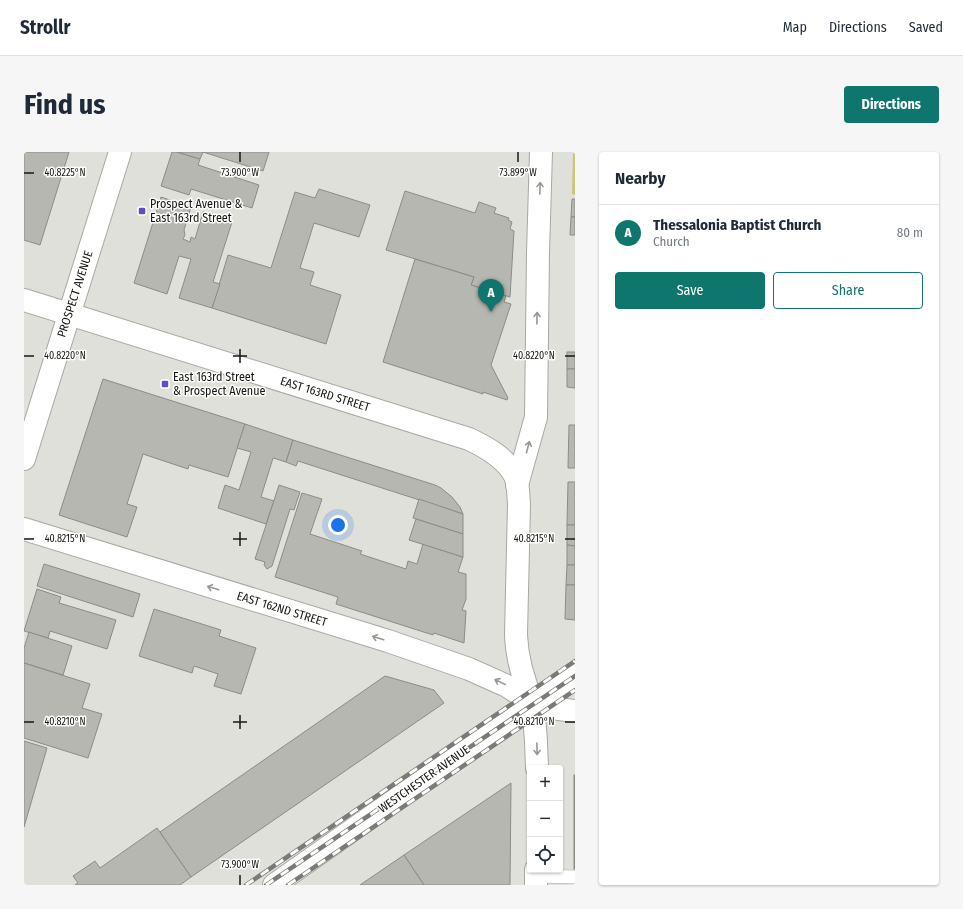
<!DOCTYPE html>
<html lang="en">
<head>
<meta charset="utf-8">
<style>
	:root { --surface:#fff; --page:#f6f6f7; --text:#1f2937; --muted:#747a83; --line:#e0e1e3; --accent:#0f766e }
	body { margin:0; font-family:"Fira Sans Condensed",sans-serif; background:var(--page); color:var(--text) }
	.controls { position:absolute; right:12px; bottom:12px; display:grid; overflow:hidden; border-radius:4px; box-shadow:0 1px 3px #0004 }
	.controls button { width:36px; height:36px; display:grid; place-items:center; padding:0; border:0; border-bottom:1px solid var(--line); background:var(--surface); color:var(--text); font:20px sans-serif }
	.you { position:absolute; left:314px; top:373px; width:14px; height:14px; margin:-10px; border:3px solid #fff; border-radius:50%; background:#1a73e8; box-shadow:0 0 0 6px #1a73e833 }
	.badge { display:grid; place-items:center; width:26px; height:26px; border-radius:50%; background:var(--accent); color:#fff; font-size:13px; font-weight:700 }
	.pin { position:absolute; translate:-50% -33px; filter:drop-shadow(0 1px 2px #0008) }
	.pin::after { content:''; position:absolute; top:21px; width:14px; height:12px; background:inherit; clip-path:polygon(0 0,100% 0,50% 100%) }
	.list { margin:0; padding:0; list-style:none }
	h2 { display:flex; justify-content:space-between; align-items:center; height:52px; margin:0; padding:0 16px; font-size:17px }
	h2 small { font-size:13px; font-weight:400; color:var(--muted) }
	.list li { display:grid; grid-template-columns:26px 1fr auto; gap:12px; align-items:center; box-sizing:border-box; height:56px; padding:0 16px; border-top:1px solid var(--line) }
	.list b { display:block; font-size:15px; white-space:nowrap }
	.list p { margin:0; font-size:13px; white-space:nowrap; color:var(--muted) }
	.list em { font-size:13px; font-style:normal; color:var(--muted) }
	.actions { display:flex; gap:8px; padding:12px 16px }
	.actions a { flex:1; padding:9px 0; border:1px solid var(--accent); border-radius:4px; text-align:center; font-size:14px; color:var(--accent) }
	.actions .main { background:var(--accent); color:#fff }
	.icon { flex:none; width:22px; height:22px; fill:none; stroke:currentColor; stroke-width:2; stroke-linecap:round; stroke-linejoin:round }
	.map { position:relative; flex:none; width:551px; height:733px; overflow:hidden; border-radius:4px }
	header { display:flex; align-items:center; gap:24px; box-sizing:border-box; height:56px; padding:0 20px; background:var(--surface); border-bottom:1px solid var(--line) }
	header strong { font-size:19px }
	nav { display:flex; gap:22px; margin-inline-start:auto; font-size:14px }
	.intro { display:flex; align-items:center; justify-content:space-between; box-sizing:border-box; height:96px; padding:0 24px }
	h1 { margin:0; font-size:28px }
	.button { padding:10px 18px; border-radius:4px; background:var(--accent); color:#fff; font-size:14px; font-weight:700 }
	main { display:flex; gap:24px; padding:0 24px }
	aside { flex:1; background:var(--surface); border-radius:4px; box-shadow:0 1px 3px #0004 }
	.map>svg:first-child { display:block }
	.forest { fill:url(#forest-crowns) }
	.building { fill:#b7b7b2; stroke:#8c8c87 }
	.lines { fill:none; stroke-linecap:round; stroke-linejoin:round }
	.lane-casing { stroke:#a8a8a3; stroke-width:14 }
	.street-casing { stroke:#a8a8a3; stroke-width:24 }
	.secondary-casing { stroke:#a8a8a3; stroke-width:24 }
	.lane { stroke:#fff; stroke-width:13 }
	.street { stroke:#fff; stroke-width:22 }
	.secondary { stroke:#fff; stroke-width:22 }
	.rail-casing { stroke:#7a7a77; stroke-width:4.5 }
	.rail { stroke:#fffffe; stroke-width:3; stroke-dasharray:9; stroke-linecap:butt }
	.oneway { stroke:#979796 }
	.ticks { fill:none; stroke:#171715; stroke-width:1.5 }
	.poi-dot { fill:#604dc6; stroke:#fffffe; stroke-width:1.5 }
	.labels { text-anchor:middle; stroke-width:3; stroke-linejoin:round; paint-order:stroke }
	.poi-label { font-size:12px; fill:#171715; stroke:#fffffe; text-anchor:start }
	.street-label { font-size:12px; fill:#171715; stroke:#fffffe }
	.ticks-label { font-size:10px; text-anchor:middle; fill:#171715; stroke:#fffffe; stroke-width:3; stroke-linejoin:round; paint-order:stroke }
</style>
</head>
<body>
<header>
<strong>Strollr</strong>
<nav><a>Map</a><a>Directions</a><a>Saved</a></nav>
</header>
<div class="intro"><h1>Find us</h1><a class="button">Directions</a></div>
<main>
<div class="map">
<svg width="551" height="733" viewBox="0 0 551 733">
	<defs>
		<pattern id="forest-crowns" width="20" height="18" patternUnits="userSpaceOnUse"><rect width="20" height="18" fill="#ccc777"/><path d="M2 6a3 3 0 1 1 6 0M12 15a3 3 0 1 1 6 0" fill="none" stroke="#aeaa66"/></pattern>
	</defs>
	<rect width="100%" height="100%" fill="#e0e0db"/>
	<path class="forest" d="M 549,0 L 551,0 L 551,43 L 548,42 Z"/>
	<g class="building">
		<path d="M 0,0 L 45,0 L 16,93 L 0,88 Z"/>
		<path d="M 148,0 L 153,0 L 176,7 L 174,13 L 235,33 L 228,56 L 167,37 L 165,43 L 137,34 Z"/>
		<path d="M 153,0 L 245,0 L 239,19 L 179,0 L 176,7 Z"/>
		<path d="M 295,37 L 346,53 L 335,85 L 290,71 L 276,116 L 290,120 L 286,133 L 317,143 L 302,192 L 188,156 L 204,103 L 247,116 L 271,40 L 291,46 Z"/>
		<path d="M 381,39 L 451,61 L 455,50 L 472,56 L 470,61 L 485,66 L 484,68 L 488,70 L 486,77 L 490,79 L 486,145 L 447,133 L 450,125 L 362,98 Z"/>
		<path d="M 137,45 L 167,55 L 160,78 L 161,83 L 159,87 L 166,90 L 167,85 L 171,87 L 179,60 L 208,70 L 189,130 L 196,132 L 188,156 L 155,146 L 167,107 L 155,104 L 143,142 L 110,131 Z"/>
		<path d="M 548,47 L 551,47 L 551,65 L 547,65 Z"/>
		<path d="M 547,65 L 551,65 L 551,83 L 546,83 Z"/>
		<path d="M 391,107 L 450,125 L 447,133 L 482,144 L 480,150 L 487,152 L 467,213 L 484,246 L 483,248 L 459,240 L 459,242 L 359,210 Z"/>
		<rect x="543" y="200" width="8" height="17"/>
		<path d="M 543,217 L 551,217 L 551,236 L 543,235 Z"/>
		<path d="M 79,227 L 221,272 L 204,325 L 165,313 L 164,317 L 119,302 L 103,352 L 113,355 L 103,385 L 35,363 Z"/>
		<path d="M 221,272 L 269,288 L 262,310 L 249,306 L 237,345 L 250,349 L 242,372 L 194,356 L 201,333 L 215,338 L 227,300 L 213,296 Z"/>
		<path d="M 545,273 L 551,273 L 551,316 L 544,316 Z"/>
		<path d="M 269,288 L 411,333 L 417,336 L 428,345 L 436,355 L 439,362 L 274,309 L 272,314 L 262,310 Z"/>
		<path d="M 544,330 L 551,330 L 551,373 L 543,373 Z"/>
		<path d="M 255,333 L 276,340 L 270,358 L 266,357 L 248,414 L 243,417 L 240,413 L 241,410 L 231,407 Z"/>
		<path d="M 278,341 L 298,347 L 286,382 L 338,399 L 336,402 L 382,417 L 384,409 L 393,412 L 399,392 L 439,405 L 434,420 L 442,422 L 442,447 L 438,458 L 442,459 L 440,491 L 410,481 L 409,483 L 312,452 L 314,445 L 251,425 Z"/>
		<path d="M 395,347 L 439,362 L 439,382 L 389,366 Z"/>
		<path d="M 392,367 L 439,382 L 439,405 L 385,388 Z"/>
		<path d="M 543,373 L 551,373 L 551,394 L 543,393 Z"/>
		<path d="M 543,393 L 551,394 L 551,413 L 543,413 Z"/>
		<path d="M 20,412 L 116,442 L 109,465 L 13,434 Z"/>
		<path d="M 543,413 L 551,413 L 551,433 L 542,433 Z"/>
		<path d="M 542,433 L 551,433 L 551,468 L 541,467 Z"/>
		<path d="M 13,437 L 37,445 L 35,451 L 92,468 L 83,497 L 26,479 L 24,486 L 0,479 Z"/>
		<path d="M 130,457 L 197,478 L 195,484 L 232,496 L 217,542 L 190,534 L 194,522 L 170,514 L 168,521 L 115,504 Z"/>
		<path d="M 5,480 L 48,494 L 39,523 L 0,511 L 0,496 Z"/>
		<path d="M 0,511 L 66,532 L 58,556 L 78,562 L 64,606 L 0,586 Z"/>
		<path d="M 361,524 L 410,538 L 420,551 L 167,725 L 136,680 Z"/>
		<path d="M 0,589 L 23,596 L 0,675 Z"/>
		<rect x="550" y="623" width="1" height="75"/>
		<path d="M 487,631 L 486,733 L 400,733 L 380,703 Z"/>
		<path d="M 133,676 L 167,725 L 156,733 L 51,733 L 54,731 L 49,724 L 71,709 L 76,716 Z"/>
		<rect x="550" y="698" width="1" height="19"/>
		<path d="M 380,703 L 400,733 L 336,733 Z"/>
	</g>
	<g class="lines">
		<defs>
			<path id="lane" d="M 512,724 L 551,725"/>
			<g id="street">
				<path d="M 493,333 L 512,265 L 514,101 L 517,0"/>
				<path d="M 0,377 L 364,489 L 445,517 L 483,534 L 509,551 L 512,589 L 513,616"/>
				<path d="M 512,733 L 512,718"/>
			</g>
			<g id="secondary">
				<path d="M 0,148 L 445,287 C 462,295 482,306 491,324 C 495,333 494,344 495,352 L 492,483 C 493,507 499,528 509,551"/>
				<path d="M 0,307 L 96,0"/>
				<path d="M 509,551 L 527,556 L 551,559"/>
				<path d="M 250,733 L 509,551 L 551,523"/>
			</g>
		</defs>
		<use href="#lane" class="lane-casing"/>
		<use href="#street" class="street-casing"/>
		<use href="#secondary" class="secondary-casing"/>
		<use href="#lane" class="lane"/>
		<use href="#street" class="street"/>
		<use href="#secondary" class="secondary"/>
		<defs>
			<g id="rail">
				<path d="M 222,733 L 551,509"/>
				<path d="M 242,733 L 551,524"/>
				<path d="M 264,733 L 551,538"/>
			</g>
		</defs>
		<use href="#rail" class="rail-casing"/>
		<use href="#rail" class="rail"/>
	</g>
	<defs><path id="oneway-shaft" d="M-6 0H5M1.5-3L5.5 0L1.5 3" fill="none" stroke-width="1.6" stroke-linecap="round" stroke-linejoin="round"/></defs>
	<g class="oneway">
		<use href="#oneway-shaft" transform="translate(516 36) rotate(-88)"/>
		<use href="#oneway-shaft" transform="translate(513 166) rotate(-89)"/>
		<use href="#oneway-shaft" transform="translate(504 295) rotate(-75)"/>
		<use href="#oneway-shaft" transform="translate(189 436) rotate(-163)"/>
		<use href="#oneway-shaft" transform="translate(354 486) rotate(-163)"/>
		<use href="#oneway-shaft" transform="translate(476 530) rotate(-154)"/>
		<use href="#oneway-shaft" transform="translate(513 597) rotate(89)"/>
	</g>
	<path class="ticks" d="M 216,0 L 216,10M 494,0 L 494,10M 0,21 L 10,21M 216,197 L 216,211M 0,204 L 10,204M 209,204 L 223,204M 541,204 L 551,204M 216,380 L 216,394M 0,387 L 10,387M 209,387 L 223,387M 541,387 L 551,387M 216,563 L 216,577M 0,570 L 10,570M 209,570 L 223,570M 541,570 L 551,570M 216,723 L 216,733"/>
	<g class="poi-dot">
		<rect x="114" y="55" width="8" height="8" rx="2"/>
		<rect x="137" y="228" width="8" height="8" rx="2"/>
	</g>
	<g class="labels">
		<g class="poi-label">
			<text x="126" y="56">Prospect Avenue &amp;<tspan x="126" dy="14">East 163rd Street</tspan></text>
			<text x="149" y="229">East 163rd Street<tspan x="149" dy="14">&amp; Prospect Avenue</tspan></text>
		</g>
		<g class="street-label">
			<text transform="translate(51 142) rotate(-72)" y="4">PROSPECT AVENUE</text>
			<text transform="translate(301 242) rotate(17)" y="4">EAST 163RD STREET</text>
			<text transform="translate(258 457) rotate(17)" y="4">EAST 162ND STREET</text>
			<text transform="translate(400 627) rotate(-35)" y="4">WESTCHESTER AVENUE</text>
		</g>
	</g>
	<g class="ticks-label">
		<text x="216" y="24">73.900°W</text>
		<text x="494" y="24">73.899°W</text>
		<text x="41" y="24">40.8225°N</text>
		<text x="41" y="207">40.8220°N</text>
		<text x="510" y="207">40.8220°N</text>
		<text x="41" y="390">40.8215°N</text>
		<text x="510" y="390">40.8215°N</text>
		<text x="41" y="573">40.8210°N</text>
		<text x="510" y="573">40.8210°N</text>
		<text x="216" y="716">73.900°W</text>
	</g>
</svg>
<div class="controls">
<button>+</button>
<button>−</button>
<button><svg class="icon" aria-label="locate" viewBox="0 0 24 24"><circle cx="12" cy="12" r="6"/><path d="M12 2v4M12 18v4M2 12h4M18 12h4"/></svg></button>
</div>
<div class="you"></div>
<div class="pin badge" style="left:467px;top:160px">A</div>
</div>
<aside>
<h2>Nearby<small></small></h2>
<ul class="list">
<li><span class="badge">A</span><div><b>Thessalonia Baptist Church</b><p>Church</p></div><em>80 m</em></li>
</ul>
<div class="actions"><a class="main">Save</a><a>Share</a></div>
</aside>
</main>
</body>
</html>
